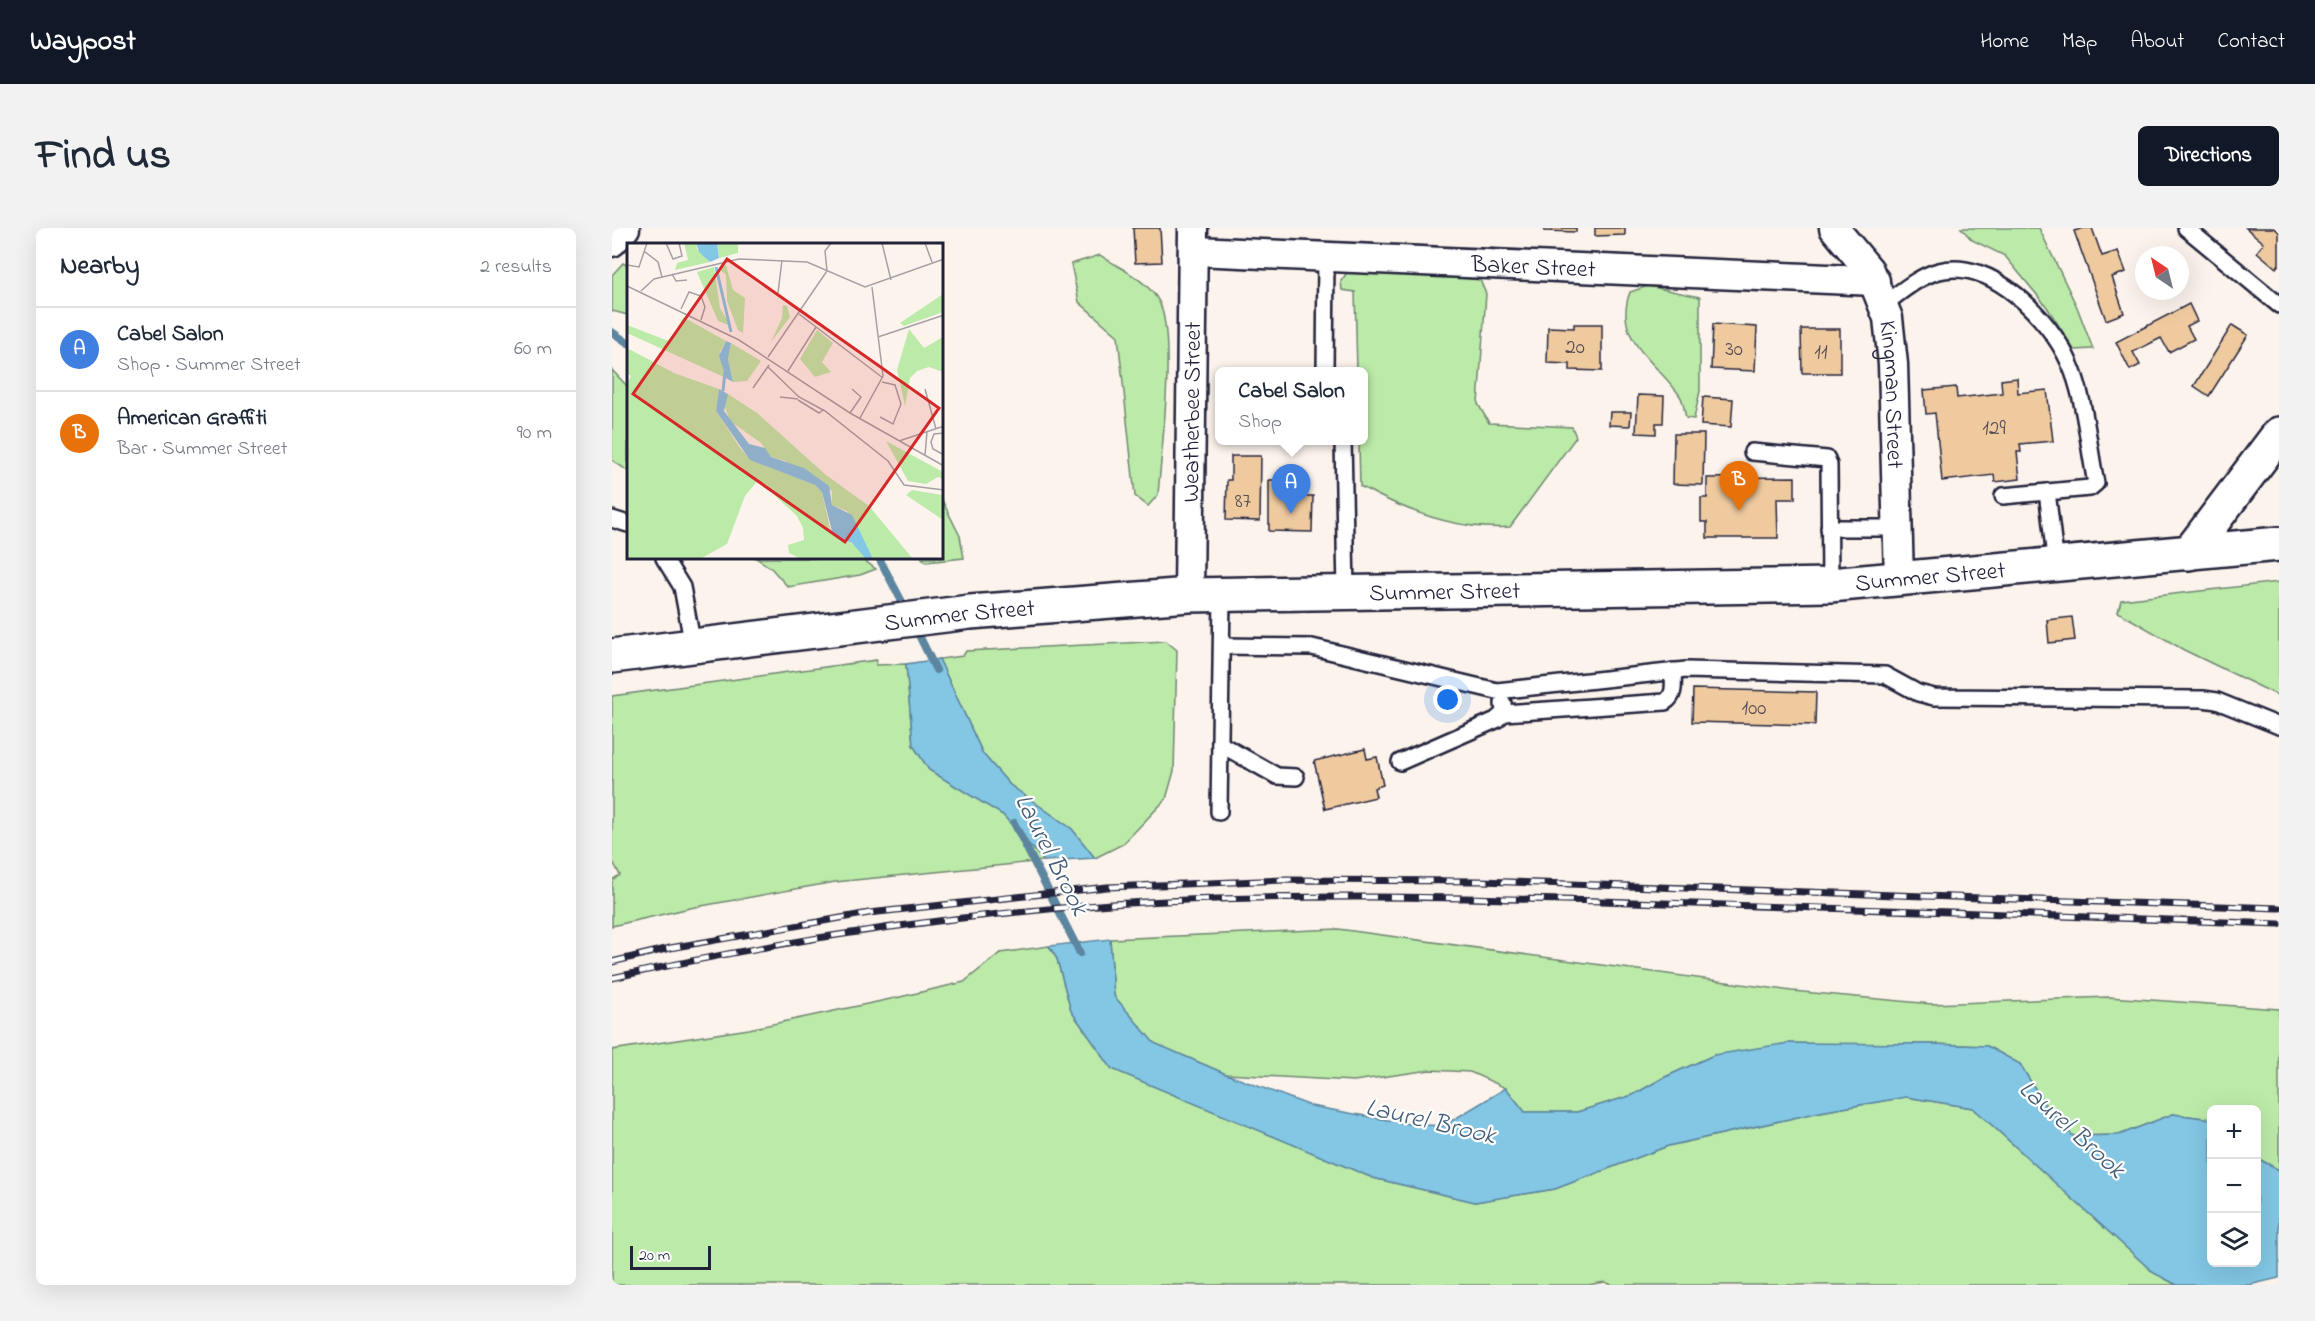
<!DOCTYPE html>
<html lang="en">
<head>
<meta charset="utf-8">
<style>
	:root { --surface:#fff; --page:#f2f2f3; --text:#1f2937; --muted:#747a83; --line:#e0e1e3; --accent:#111827 }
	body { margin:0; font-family:"Indie Flower",sans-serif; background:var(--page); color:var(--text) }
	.controls { position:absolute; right:18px; bottom:18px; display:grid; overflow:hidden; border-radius:9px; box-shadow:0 6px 24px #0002 }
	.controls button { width:54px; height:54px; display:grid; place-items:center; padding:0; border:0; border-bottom:2px solid var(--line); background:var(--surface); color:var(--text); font:30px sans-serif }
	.compass { position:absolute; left:1523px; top:18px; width:54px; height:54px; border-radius:50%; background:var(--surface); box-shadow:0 6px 24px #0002; rotate:325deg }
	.scale { position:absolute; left:18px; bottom:15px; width:81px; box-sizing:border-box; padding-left:6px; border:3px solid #22223b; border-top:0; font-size:16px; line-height:21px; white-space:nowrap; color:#22223b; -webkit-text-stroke:4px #fff; paint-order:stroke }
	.you { position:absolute; left:836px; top:472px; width:21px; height:21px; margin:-15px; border:4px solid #fff; border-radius:50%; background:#1a73e8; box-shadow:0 0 0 9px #1a73e833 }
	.badge { display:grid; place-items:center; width:39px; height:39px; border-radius:50%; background:var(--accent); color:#fff; font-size:20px; font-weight:700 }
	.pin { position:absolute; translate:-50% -50px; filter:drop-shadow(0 2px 3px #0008) }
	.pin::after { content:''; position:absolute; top:32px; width:21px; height:18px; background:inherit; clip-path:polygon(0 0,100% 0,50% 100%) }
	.popup { position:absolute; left:603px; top:139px; width:153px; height:78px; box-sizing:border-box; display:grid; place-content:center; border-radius:9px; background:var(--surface); filter:drop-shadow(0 2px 4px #0005); font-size:20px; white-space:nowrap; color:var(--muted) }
	.popup b { font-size:22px; color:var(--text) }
	.popup::after { content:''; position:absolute; left:50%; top:100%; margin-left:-12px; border:12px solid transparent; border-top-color:var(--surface) }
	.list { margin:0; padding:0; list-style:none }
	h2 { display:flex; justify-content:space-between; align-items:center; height:78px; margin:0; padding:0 24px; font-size:26px }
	h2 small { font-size:20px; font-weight:400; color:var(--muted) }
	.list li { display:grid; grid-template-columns:39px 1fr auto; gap:18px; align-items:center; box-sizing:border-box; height:84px; padding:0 24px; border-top:2px solid var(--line) }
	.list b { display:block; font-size:22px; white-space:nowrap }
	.list p { margin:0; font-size:20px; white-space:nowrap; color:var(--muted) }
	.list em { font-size:20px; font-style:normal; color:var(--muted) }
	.icon { flex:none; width:33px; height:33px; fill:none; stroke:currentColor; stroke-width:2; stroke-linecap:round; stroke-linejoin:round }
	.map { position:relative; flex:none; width:1667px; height:1057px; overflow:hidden; border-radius:9px }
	header { display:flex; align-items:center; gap:36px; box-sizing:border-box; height:84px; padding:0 30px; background:var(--accent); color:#fff }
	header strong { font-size:28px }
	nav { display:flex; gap:33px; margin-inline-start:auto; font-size:21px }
	.intro { display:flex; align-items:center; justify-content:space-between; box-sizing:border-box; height:144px; padding:0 36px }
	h1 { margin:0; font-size:42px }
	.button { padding:15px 27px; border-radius:9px; background:var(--accent); color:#fff; font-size:21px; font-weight:700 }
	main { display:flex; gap:36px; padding:0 36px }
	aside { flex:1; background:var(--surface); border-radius:9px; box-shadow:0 6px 24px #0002 }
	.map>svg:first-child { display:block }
	.green { fill:#bceaa8; stroke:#6f8672; stroke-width:1.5 }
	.water { fill:#83c7e4; stroke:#5c85a0; stroke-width:1.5 }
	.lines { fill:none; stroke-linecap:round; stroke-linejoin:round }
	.stream { stroke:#5c85a0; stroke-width:8 }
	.building { fill:#efca9f; stroke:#22223b; stroke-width:1.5 }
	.service-casing { stroke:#22223b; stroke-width:20 }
	.minor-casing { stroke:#22223b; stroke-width:33 }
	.secondary-casing { stroke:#22223b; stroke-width:38 }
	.service { stroke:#fff; stroke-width:15 }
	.minor { stroke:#fff; stroke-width:28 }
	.secondary { stroke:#fff; stroke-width:33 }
	.rail-casing { stroke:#22223b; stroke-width:7 }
	.rail { stroke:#fff; stroke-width:4.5; stroke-dasharray:14; stroke-linecap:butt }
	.labels { text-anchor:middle; stroke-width:4.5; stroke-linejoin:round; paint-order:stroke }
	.number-label { font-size:21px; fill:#554c54 }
	.street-label { font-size:24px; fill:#22223b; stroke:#fff }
	.water-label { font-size:26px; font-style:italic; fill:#445c76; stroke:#fff }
	.inset-river { fill:none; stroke:#83c7e4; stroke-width:3 }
	.inset-road { fill:none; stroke:#a5a0a5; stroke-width:1.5 }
	.view { fill:#d62828; fill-opacity:0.15; stroke:#d62828; stroke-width:3 }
	.inset-edge { fill:none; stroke:#22223b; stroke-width:3 }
</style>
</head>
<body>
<header>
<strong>Waypost</strong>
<nav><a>Home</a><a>Map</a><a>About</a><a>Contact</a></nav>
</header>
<div class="intro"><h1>Find us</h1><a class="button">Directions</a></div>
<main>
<aside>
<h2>Nearby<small>2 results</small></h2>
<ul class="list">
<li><span class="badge" style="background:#3f7fe0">A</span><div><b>Cabel Salon</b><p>Shop · Summer Street</p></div><em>60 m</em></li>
<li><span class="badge" style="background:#e8710a">B</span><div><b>American Graffiti</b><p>Bar · Summer Street</p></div><em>90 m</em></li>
</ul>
</aside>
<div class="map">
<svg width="1667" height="1057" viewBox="0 0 1667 1057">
	<rect width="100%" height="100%" fill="#fcf4ec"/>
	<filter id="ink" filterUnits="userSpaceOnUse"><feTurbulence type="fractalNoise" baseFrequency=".0167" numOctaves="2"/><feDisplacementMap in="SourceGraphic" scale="12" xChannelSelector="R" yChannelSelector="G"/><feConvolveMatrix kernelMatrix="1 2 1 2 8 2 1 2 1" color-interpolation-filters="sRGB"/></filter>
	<g filter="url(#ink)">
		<g class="green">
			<path d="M 1349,0 L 1427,0 L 1465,79 L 1481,121 L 1462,122 L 1435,79 L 1393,28 L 1360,12 Z"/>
			<path d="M 488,27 C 506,39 535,52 546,72 C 565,104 549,226 546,267 L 536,278 L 523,268 L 506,108 L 467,74 L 459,36 Z"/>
			<path d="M 11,35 L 16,38 L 16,87 L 0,83 L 0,47 Z"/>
			<path d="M 746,39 L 868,52 L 874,66 L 866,176 L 877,195 L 960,199 L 964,209 L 898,299 C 845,303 793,283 748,258 L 747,213 L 751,212 L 751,144 L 745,143 L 743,64 L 730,62 L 729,53 L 737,42 Z"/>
			<path d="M 1036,58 L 1088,69 L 1088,163 L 1082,191 L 1074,190 C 1072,183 1072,174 1068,168 C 1045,134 1000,112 1018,64 Z"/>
			<path d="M 0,142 L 16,159 L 16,243 L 0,232 Z"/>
			<path d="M 330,272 L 348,308 L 352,330 L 314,334 L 310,330 L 330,330 Z"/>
			<path d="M 144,330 L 249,330 L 264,341 L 248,347 L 176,359 L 159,340 Z"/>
			<path d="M 1667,354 L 1667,468 L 1572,422 L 1506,384 L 1509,372 Z"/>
			<path d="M 554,413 L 565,422 L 562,543 L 554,571 L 511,616 L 483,630 L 460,601 L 398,557 L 371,526 L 327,431 L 351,428 L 354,423 Z"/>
			<path d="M 265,432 L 264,437 L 294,436 L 301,517 L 317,542 L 391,587 L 432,633 L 223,654 L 78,680 L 0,698 L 0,652 L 8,647 L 0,632 L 0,468 Z"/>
			<path d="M 726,701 L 1180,763 L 1320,776 L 1497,769 L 1667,781 L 1667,942 L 1645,930 L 1644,882 L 1600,882 L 1599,891 L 1561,886 L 1507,907 L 1461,908 L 1433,877 L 1408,836 L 1375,818 L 1319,816 L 1257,816 L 1102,827 L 1051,850 L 1021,867 L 965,884 L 913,884 L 894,860 L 858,844 L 818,842 L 742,853 L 614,846 L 542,815 L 502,768 L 498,711 Z"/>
			<path d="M 437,718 L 445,731 L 459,783 L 500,841 L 761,950 L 863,974 L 943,961 L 1056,918 L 1208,884 L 1294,869 L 1361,880 L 1542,1045 L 1565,1057 L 1000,1057 L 993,1054 L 976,1057 L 0,1057 L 0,822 L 137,801 L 288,769 L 352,754 L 388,725 Z"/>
		</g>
		<g class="water">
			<path d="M 327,431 L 371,526 L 398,557 L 460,601 L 483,630 L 432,633 L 391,587 L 317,542 L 301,517 L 294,436 Z"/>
			<path d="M 498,711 L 502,768 L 542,815 L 614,846 L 699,878 L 797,896 L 831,898 L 894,860 L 913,884 L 965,884 L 1021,867 L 1051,850 L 1102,827 L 1177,815 L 1319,816 L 1375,818 L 1408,836 L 1433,877 L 1461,908 L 1507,907 L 1561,886 L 1599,891 L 1600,1034 L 1644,1034 L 1645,930 L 1667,942 L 1667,1050 L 1637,1057 L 1565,1057 L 1542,1045 L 1361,880 L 1294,869 L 1208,884 L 1056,918 L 943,961 L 863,974 L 761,950 L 500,841 L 459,783 L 445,731 L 437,718 Z"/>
		</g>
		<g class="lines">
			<g class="stream">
				<path d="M 0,104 L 16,115"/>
				<path d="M 267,330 L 296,385"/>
				<path d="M 302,397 L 324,442"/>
				<path d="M 402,595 L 468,725"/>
			</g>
		</g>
		<g class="building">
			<path d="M 521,0 L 548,0 L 550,34 L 523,35 Z"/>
			<path d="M 932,0 L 964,0 L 964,4 L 932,3 Z"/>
			<path d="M 983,0 L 1013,0 L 1013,7 L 983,8 Z"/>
			<path d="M 1472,0 L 1480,0 L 1490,28 L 1506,23 L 1514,44 L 1500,49 L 1512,85 L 1494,92 L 1462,3 Z"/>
			<path d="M 1634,0 L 1662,0 L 1667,4 L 1667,36 L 1664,40 L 1645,24 L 1652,15 Z"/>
			<path d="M 1577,76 L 1585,93 L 1575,98 L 1582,111 L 1557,124 L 1549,110 L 1521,124 L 1528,137 L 1518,142 L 1504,114 Z"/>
			<path d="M 962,96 L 990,96 L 990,143 L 958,142 L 958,136 L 935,135 L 936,99 L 962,100 Z"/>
			<path d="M 1101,96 L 1145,99 L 1143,143 L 1099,141 Z"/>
			<path d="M 1620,97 L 1636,107 L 1597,168 L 1582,158 Z"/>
			<path d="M 1189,101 L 1228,101 L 1228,145 L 1190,145 Z"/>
			<path d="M 1405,150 L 1406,165 L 1435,162 L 1441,213 L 1408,216 L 1409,224 L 1405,224 L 1408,251 L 1383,254 L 1382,247 L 1330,253 L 1323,185 L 1314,186 L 1312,162 L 1344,159 L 1345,170 L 1390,165 L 1389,152 Z"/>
			<path d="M 1026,167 L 1052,168 L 1051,195 L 1044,195 L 1044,206 L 1024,205 Z"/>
			<path d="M 1091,169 L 1121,171 L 1119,199 L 1089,197 Z"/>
			<path d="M 998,184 L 1019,184 L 1018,198 L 997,197 Z"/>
			<path d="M 1062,206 L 1092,206 L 1091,257 L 1061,256 Z"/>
			<path d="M 619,228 L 649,228 L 648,293 L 614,292 L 615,252 L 619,252 Z"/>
			<path d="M 1183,249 L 1183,271 L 1165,271 L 1166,310 L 1095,310 L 1095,294 L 1089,294 L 1089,270 L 1095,270 L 1095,250 Z"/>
			<path d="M 657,252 L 681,252 L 681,268 L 701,268 L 700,304 L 657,303 Z"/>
			<path d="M 1460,389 L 1463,412 L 1437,415 L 1435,392 Z"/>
			<path d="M 1081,461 L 1204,464 L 1203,497 L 1080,494 Z"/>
			<path d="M 753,521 L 755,531 L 765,529 L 771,557 L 762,560 L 764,569 L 713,581 L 702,533 Z"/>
		</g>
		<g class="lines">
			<defs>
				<g id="service">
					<path d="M 1574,0 L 1667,77"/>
					<path d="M 1272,76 C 1289,64 1307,48 1327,43 C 1379,29 1438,91 1457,134 C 1473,168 1476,217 1484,255 L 1478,260 L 1391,268"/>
					<path d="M 713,144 L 714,29"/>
					<path d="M 731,212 L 734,364"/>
					<path d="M 1140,224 L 1215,231 L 1217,237 L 1218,357"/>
					<path d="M 1435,264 L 1444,337"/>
					<path d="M 0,291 L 16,296"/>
					<path d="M 1217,300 L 1285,300"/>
					<path d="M 52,330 L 70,359 L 81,418"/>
					<path d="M 610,418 L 700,419 L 885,463 L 1074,442 L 1273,447 L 1306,465 L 1322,469 L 1591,471 L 1605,473 L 1667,498"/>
					<path d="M 892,485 L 1053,474 C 1064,467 1061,455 1061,443"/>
					<path d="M 608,516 L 665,548 L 684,549"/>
					<path d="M 788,534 L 884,492 L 892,485 L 891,475"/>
					<path d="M 607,584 L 610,366"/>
				</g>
				<g id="minor">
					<path id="s1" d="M 1222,0 L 1257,42 L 1276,90 L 1281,136 L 1287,351"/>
					<path d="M 0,14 L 13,0"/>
					<path id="s2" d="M 581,26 L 584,23 L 1263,53"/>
					<path id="s3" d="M 577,367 L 581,0"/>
				</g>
				<g id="secondary">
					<path d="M 1577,325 L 1667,206"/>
					<path id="s4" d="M 0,428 L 358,384 L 577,367 L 1218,357 L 1667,316"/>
				</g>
			</defs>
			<use href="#service" class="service-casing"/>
			<use href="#minor" class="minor-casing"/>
			<use href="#secondary" class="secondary-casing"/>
			<use href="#service" class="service"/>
			<use href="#minor" class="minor"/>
			<use href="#secondary" class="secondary"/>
			<defs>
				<g id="rail">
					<path d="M 0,734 L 58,720 L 257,685 L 495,659 L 673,652 L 868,653 L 1667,680"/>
					<path d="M 0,750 C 163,713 331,688 499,676 C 672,665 846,669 1020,674 C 1236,680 1451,688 1667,696"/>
				</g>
			</defs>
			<use href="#rail" class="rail-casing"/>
			<use href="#rail" class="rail"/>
		</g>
	</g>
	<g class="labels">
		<g class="number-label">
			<text x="963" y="125">20</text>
			<text x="1122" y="127">30</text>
			<text x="1209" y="130">11</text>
			<text x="1382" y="206">129</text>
			<text x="631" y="279">87</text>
			<text x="1142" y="486">100</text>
		</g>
		<g class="street-label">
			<text dy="8" stroke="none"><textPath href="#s2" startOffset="342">Baker Street</textPath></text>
			<text dy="8" stroke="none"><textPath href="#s1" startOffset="183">Kingman Street</textPath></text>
			<text dy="8" stroke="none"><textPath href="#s3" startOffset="183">Weatherbee Street</textPath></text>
			<text dy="8" stroke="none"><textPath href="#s4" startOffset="1322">Summer Street</textPath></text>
			<text dy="8" stroke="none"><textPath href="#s4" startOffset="836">Summer Street</textPath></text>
			<text dy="8" stroke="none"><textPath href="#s4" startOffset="350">Summer Street</textPath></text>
		</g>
		<g class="water-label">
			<text transform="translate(441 626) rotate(63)" y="9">Laurel Brook</text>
			<text transform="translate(819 892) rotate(13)" y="9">Laurel Brook</text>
			<text transform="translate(1461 900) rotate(42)" y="9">Laurel Brook</text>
		</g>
	</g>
	<g transform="translate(15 15)">
		<rect width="316" height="316" fill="#fcf4ec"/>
		<path d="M 57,0 L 69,0 L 70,6 L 83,19 L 48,27 L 50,20 L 61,17 ZM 90,0 L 111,0 L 111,10 L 92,15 ZM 99,22 L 106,47 L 118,55 L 116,90 L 111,87 L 100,58 L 99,32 L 92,26 ZM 87,24 L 93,65 L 104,83 L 91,78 L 70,29 ZM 316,51 L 316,69 L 277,83 L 273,80 ZM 156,62 L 160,63 L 163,74 L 144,99 L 155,75 ZM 56,74 L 99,98 L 93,109 L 99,135 L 0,90 L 0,82 L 44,99 ZM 282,86 L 297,105 L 316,94 L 316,129 L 302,124 L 290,128 L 283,135 L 278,163 L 270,127 ZM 190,87 L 206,100 L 195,119 L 204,129 L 188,134 L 173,116 ZM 104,100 L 134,118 L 120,138 L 106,139 L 101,116 ZM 0,105 L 47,130 L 92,146 L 89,168 L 113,205 L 124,217 L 188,242 L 195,249 L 203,286 L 233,306 L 239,316 L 174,316 L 162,310 L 161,302 L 177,297 L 176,285 L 170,273 L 131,237 L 118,253 L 100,301 L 73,316 L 0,316 L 0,140 L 4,133 L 0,130 ZM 101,151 L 130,170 L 199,232 L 242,263 L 286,316 L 246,316 L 220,268 L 205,262 L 205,248 L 158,218 L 144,214 L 134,200 L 103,178 L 96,159 ZM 259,198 L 316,229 L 316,236 L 311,234 L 299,241 L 281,238 ZM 285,247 L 315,252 L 316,277 L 279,252 Z" fill="#bceaa8"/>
		<path d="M 69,0 L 90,0 L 92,15 L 83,19 L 72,9 ZM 99,98 L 104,100 L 101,116 L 106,139 L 99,135 L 92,113 ZM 92,146 L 101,151 L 97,168 L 122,201 L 138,205 L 144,214 L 177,225 L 202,243 L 205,262 L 225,272 L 246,316 L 239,316 L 225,300 L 206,292 L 195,249 L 188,242 L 123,217 L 89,168 Z" fill="#83c7e4"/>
		<path class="inset-river" d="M 89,24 L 104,89M 96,148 L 98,129"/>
		<path class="inset-road" d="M 39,0 L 46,16 L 55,13 L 52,0M 255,0 L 264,37M 298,0 L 305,19M 17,8 L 31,19 L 35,34M 0,22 L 12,24 L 20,0M 45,31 L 49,38 L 60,37M 0,43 L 112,97 L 223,170 L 317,223M 14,48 L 27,36 L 112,16 L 180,19 L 238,44 L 317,16M 151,50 L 155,17M 54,66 L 62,49 L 74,53 L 78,64 L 74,77M 172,71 L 256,135M 251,94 L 317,72M 141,114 L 200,28 L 198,8 L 204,0M 141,124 L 172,154 L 198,168 L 261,218 L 277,242 L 317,247M 161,128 L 189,84M 126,145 L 142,122M 298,146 L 309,186M 153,154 L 171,156M 171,157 L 192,170 L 196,167M 223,170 L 234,154 L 225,146M 253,174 L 266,181 L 274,161 L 268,142 L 255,139M 233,175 L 256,133 L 245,44M 317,190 L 307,191 L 304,199 L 306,206 L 317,212M 272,198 L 317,183M 298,212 L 300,189"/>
		<path class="view" d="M 100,16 L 312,165 L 218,299 L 6,151 Z"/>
		<rect width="316" height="316" class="inset-edge"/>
	</g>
</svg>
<div class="controls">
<button>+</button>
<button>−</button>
<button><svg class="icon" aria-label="layers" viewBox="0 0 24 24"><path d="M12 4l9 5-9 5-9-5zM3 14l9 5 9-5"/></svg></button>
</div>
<svg class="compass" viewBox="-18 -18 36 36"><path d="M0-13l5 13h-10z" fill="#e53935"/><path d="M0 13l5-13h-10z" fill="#747a83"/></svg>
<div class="scale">20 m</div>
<div class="you"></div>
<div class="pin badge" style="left:679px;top:286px;background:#3f7fe0">A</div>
<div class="popup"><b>Cabel Salon</b>Shop</div>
<div class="pin badge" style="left:1127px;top:283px;background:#e8710a">B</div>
</div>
</main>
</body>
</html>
